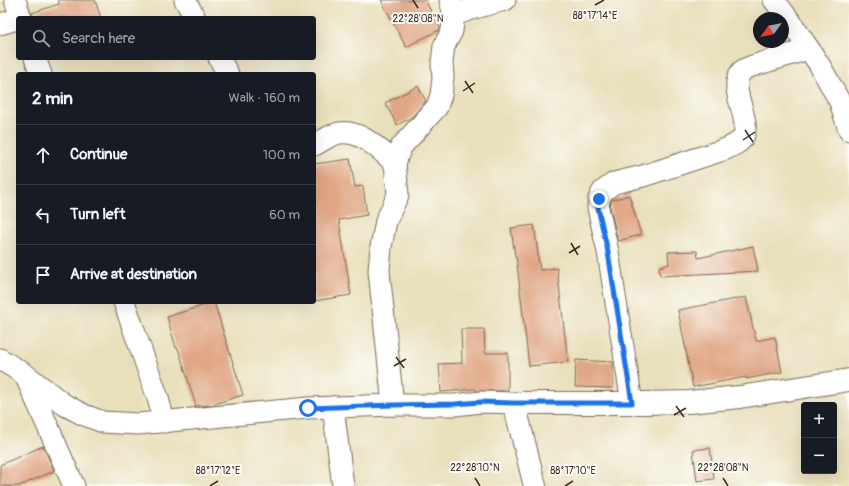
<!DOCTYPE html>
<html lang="en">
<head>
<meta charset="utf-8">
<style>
	:root { --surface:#171b24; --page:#20242c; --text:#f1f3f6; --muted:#9ea1a6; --line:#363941 }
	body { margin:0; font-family:Pangolin,sans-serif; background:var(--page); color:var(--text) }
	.controls { position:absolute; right:12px; bottom:12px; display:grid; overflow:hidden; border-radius:4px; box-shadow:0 4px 16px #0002 }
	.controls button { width:36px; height:36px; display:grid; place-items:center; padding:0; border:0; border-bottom:1px solid var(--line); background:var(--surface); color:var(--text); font:20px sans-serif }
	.compass { position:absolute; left:753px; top:12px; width:36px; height:36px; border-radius:50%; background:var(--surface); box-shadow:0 4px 16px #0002; rotate:237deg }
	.stop { position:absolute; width:12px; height:12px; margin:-9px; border:3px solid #1a73e8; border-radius:50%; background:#fff }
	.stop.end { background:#1a73e8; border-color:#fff; box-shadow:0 1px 4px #0008 }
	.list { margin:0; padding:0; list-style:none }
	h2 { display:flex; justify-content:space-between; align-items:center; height:52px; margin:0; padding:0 16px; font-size:17px }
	h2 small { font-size:13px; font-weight:400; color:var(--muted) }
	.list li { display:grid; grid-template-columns:26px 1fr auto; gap:12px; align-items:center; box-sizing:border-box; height:60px; padding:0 16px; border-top:1px solid var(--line) }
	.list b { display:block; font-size:15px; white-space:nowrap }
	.list em { font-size:13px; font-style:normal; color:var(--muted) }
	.icon { flex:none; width:22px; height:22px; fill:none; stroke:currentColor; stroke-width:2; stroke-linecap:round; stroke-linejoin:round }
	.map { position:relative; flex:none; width:849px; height:486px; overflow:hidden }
	.search { position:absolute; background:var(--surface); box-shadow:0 4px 16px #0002; left:16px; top:16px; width:300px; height:44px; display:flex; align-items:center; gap:10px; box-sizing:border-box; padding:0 14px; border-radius:4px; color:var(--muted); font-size:15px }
	.panel { position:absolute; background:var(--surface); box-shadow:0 4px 16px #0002; left:16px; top:72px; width:300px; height:232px; border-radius:4px }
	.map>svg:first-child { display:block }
	.building { fill:#e0a685 }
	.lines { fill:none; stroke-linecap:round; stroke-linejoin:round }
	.minor-casing { stroke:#786955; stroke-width:23 }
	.tertiary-casing { stroke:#786955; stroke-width:24 }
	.minor { stroke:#fff; stroke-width:21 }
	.tertiary { stroke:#fff; stroke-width:22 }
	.route { stroke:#1a73e8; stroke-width:5 }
	.ticks { fill:none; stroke:#3b2a1e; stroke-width:1.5 }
	.ticks-label { font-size:10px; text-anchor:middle; fill:#3b2a1e; stroke:#fdfcf7; stroke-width:4; stroke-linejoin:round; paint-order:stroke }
</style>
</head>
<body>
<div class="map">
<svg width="849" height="486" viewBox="0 0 849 486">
	<rect width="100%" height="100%" fill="#fdfcf7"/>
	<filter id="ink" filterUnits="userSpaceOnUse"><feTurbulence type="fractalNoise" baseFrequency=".025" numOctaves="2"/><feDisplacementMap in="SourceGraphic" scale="8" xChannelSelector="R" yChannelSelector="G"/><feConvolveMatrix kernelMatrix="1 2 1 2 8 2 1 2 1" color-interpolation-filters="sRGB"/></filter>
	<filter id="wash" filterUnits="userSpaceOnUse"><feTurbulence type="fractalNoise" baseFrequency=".012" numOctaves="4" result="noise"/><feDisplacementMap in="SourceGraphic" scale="16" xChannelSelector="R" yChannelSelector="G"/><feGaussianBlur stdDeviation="0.9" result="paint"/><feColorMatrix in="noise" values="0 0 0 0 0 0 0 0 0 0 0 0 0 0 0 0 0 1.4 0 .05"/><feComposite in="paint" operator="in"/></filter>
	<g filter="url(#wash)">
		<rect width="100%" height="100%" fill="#e9dfbb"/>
		<g id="blocks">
			<g class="building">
				<path d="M 58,0 L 95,0 L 101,18 L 33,18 L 32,13 L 59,4 Z"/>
				<path d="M 381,0 L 425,0 L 440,28 L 439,30 L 406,47 Z"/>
				<path d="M 418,86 L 426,101 L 412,117 L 397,125 L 385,103 Z"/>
				<path d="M 350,159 L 355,187 L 363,186 L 367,215 L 339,220 L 351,295 L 314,301 L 314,164 Z"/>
				<path d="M 629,195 L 641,235 L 618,241 L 610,207 L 611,202 L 612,200 Z"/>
				<path d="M 534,225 L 540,270 L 557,268 L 568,362 L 529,366 L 516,256 L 515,256 L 511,228 Z"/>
				<path d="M 753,246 L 758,271 L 660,276 L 659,267 L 669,264 L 668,252 L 697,251 L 698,258 Z"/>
				<path d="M 746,297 L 756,341 L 775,337 L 782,372 L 746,379 L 746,377 L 693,387 L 678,310 Z"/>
				<path d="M 214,302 L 243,395 L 211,405 L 196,406 L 178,348 L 176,348 L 167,317 Z"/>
				<path d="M 461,329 L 484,329 L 485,353 L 508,353 L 508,391 L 476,391 L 476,389 L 441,392 L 439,364 L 462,363 Z"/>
				<path d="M 576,360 L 613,362 L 613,388 L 575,387 Z"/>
				<path d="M 43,446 L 54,471 L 19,486 L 0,486 L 0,465 Z"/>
				<path d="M 710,448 L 714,479 L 697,481 L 693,450 Z"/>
			</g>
		</g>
	</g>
	<g filter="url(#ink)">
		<use href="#blocks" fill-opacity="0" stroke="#786955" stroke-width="1"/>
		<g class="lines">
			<defs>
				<g id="minor">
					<path d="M 15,0 L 21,18"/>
					<path d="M 185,0 L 195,18"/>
					<path d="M 774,0 L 790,21 L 819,64 L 840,102 L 849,130"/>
					<path d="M 454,15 L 471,9 L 505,0"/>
					<path d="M 0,24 L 18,19"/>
					<path d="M 35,58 L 41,74"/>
					<path d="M 219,58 L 228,74"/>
					<path d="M 314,145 C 321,142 327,137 333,135 C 356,125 379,149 395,163"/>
					<path d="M 124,302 L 158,398 L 164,422"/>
					<path d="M 0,359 L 26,375 L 65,405 L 84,415 L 103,422 L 138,424 L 308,408 L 393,405 L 455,405 L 481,402 L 514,403"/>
					<path d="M 26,377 L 74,486"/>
					<path d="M 632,403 L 608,252 L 598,208 L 599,199 L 603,191 L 614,183 L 643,176 L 726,149 C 732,146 740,143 743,137 C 753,119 726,88 742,71 C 746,67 759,64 765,62 C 780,58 795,53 809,49"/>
					<path d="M 393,405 L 379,271 L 381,247 L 386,221 L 398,195 L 395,163 L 401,147 L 437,107 L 441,95 L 443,78 L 442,62 L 444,46 L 452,31 L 454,15 L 450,0"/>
					<path d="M 333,407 L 343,486"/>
				</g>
				<path id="tertiary" d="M 535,486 L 514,403 L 644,403 L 689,402 L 740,397 L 849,380"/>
			</defs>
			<use href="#minor" class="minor-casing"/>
			<use href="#tertiary" class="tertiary-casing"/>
			<use href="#minor" class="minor"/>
			<use href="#tertiary" class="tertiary"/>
		</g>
	</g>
	<g class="lines" filter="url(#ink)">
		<path class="route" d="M 308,408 L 393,405 L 455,404 L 481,402 L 514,403 L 632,403 L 608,252 L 598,208 L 599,199"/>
	</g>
	<path class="ticks" d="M 413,0 L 418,8M 595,5 L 604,0M 465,81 L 473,93M 463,91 L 475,83M 745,130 L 753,142M 743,140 L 755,132M 571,243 L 578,255M 569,253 L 580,246M 396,357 L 404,368M 394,366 L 406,359M 676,406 L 684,417M 674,415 L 686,408M 475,478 L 480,486M 723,478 L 728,486M 210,486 L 218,481M 565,486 L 573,481"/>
	<g class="ticks-label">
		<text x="595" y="19">88°17'14"E</text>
		<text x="418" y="22">22°28'08"N</text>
		<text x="475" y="471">22°28'10"N</text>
		<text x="723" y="471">22°28'08"N</text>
		<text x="218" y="474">88°17'12"E</text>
		<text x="573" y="474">88°17'10"E</text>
	</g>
</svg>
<div class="controls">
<button>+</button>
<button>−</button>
</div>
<svg class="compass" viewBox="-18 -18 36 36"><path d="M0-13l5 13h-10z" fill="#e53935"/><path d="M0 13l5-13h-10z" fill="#9ea1a6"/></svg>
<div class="stop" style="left:308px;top:408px"></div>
<div class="stop end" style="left:599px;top:199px"></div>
<div class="search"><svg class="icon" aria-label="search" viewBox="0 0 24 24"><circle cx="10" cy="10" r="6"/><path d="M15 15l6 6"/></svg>Search here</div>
<section class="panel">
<h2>2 min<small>Walk · 160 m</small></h2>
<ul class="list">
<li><svg class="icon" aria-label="ahead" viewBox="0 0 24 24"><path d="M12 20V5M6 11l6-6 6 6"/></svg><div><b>Continue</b></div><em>100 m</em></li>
<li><svg class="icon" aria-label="left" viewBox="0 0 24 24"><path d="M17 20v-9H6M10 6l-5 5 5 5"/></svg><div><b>Turn left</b></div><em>60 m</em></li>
<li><svg class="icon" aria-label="arrive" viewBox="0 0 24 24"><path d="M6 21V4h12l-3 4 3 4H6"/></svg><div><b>Arrive at destination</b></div></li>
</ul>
</section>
</div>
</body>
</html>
